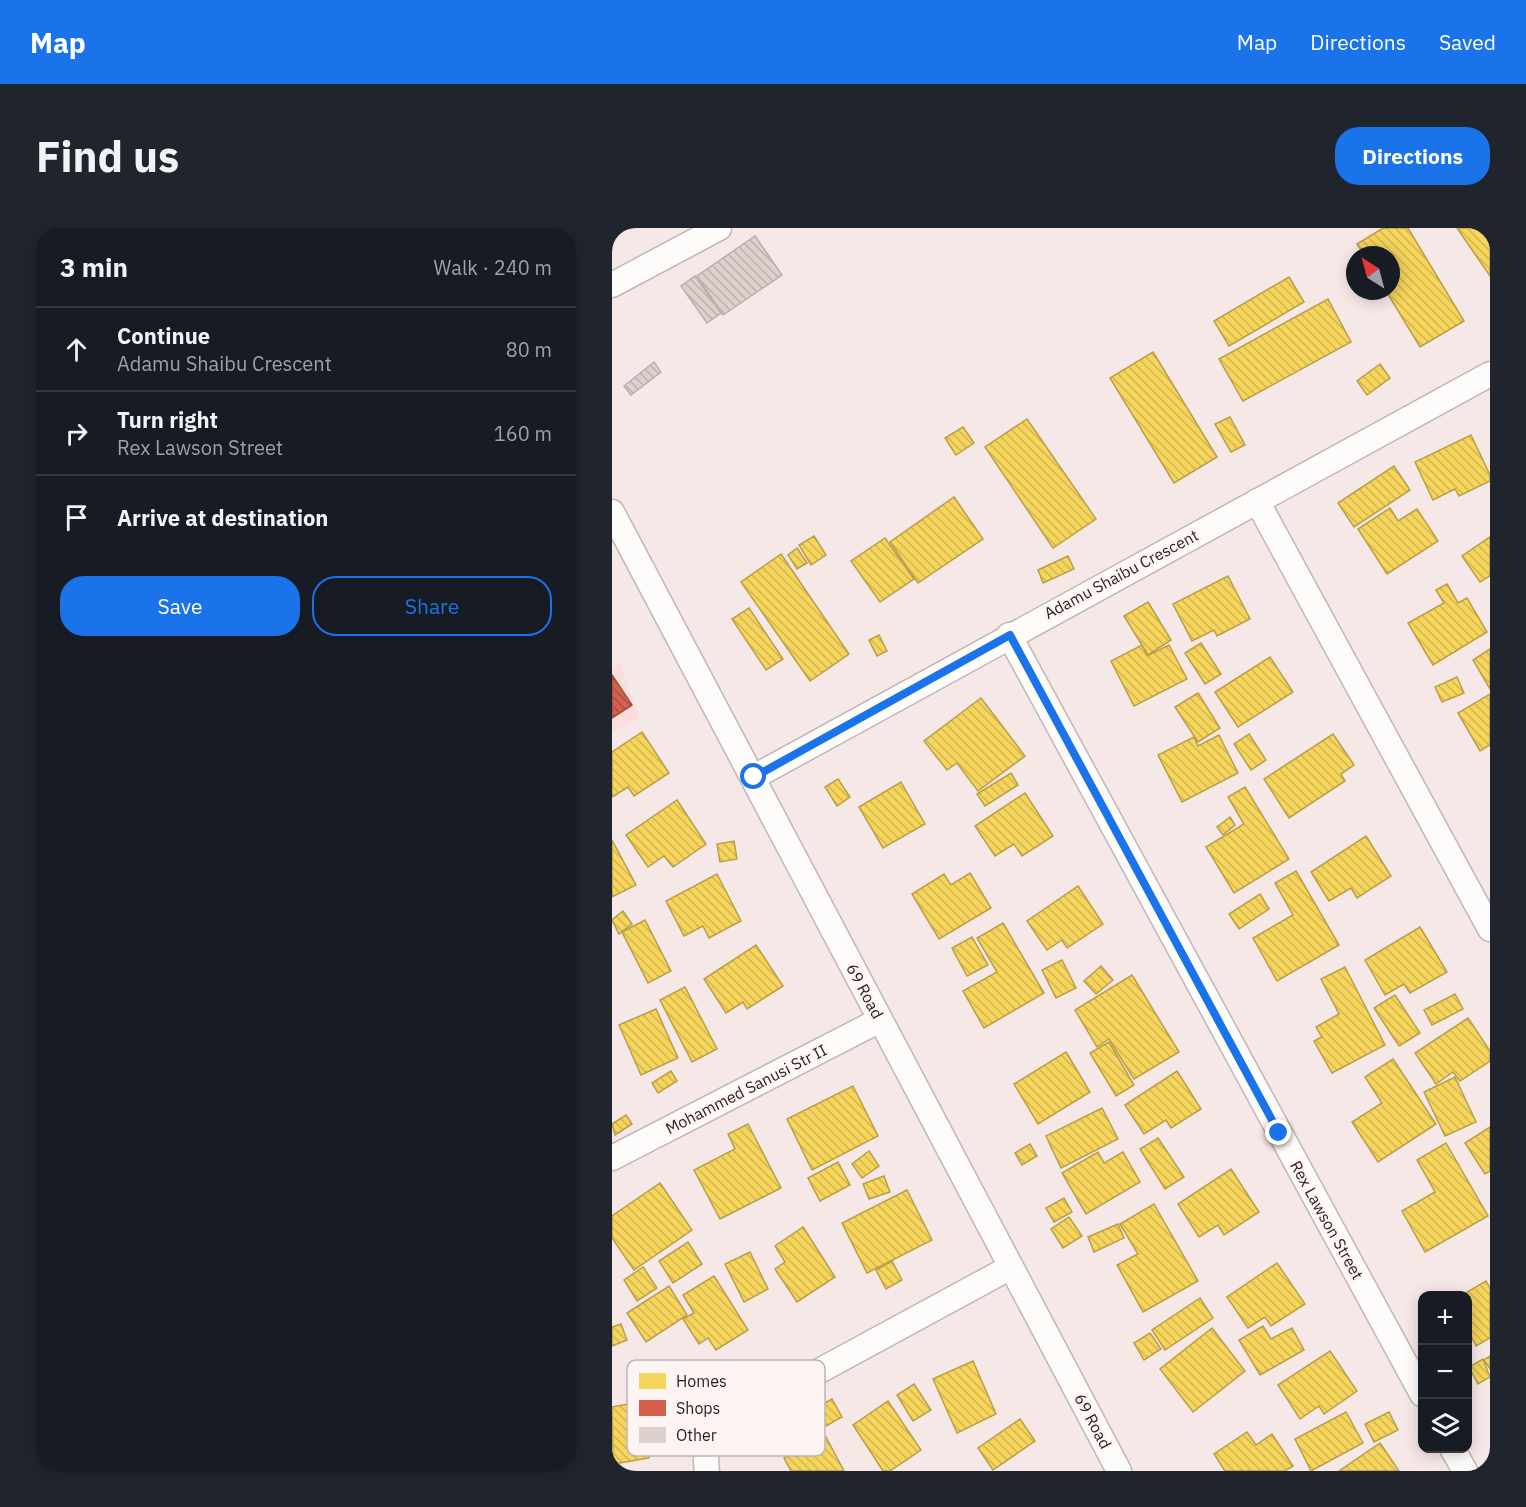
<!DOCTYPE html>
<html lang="en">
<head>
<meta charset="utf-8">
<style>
	:root { --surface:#171b24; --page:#20242c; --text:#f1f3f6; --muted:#9ea1a6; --line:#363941; --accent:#1a73e8 }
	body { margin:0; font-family:"IBM Plex Sans",sans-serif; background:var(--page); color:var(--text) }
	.controls { position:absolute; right:18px; bottom:18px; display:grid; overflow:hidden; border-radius:12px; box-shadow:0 3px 15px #0003 }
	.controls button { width:54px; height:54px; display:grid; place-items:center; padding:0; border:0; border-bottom:2px solid var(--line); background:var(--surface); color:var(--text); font:30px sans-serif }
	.compass { position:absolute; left:734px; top:18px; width:54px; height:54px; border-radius:50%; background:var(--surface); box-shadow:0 3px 15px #0003; rotate:324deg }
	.stop { position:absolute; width:18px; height:18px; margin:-14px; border:4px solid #1a73e8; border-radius:50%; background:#fff }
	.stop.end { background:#1a73e8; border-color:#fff; box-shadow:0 2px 6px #0008 }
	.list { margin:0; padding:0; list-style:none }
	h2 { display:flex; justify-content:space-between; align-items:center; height:78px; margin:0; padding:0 24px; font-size:26px }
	h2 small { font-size:20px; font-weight:400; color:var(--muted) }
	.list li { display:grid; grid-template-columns:39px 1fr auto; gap:18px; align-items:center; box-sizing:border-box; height:84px; padding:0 24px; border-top:2px solid var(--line) }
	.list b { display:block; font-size:22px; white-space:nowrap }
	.list p { margin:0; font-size:20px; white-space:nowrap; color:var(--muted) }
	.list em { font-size:20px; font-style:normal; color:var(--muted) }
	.actions { display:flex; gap:12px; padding:18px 24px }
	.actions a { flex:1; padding:14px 0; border:2px solid var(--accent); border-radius:24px; text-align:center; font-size:21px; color:var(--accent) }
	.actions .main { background:var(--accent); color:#fff }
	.icon { flex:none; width:33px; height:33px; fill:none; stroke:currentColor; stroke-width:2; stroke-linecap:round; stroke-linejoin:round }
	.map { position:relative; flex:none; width:878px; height:1243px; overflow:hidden; border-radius:24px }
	header { display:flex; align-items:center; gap:36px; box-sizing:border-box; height:84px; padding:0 30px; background:var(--accent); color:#fff }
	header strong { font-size:28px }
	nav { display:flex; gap:33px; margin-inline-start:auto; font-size:21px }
	.intro { display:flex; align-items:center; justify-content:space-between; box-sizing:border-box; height:144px; padding:0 36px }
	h1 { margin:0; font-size:42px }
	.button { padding:15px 27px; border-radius:24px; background:var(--accent); color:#fff; font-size:21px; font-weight:700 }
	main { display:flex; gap:36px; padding:0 36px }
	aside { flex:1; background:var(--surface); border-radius:24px; box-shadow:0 3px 15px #0003 }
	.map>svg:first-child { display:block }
	.built { fill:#f9dedb }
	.homes { fill:url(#homes-back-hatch); stroke:#b99e49; stroke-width:1.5 }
	.shops { fill:url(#shops-back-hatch); stroke:#a34c3e; stroke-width:1.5 }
	.building { fill:url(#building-back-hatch); stroke:#bbaeaa; stroke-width:1.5 }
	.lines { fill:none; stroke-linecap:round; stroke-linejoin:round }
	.minor-casing { stroke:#c2b5b4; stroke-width:27 }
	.minor { stroke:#fefcfb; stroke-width:24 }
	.route { stroke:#1a73e8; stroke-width:8 }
	.labels { text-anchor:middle; stroke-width:6; stroke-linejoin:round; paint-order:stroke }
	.street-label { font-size:16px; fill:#2b1d1c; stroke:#fdf5f4 }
	.key { fill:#fdf5f4; stroke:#beb4b3; stroke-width:1.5 }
	.key-label { font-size:16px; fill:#2b1d1c }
</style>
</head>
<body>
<header>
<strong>Map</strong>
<nav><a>Map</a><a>Directions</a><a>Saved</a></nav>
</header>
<div class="intro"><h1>Find us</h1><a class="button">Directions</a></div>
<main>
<aside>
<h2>3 min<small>Walk · 240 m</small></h2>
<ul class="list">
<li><svg class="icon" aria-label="ahead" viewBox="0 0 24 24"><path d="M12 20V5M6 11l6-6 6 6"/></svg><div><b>Continue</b><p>Adamu Shaibu Crescent</p></div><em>80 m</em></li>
<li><svg class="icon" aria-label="right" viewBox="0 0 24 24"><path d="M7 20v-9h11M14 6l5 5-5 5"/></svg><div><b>Turn right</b><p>Rex Lawson Street</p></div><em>160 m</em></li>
<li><svg class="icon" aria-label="arrive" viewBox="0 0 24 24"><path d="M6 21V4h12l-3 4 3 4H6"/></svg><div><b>Arrive at destination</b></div></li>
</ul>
<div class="actions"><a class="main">Save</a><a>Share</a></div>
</aside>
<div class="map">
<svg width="878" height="1243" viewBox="0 0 878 1243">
	<defs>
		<pattern id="homes-back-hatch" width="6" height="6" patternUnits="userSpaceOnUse" patternTransform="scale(1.5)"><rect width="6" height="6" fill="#f6d55c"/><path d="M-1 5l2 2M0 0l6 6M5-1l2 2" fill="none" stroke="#d3b64f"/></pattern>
		<pattern id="shops-back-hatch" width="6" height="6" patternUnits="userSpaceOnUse" patternTransform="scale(1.5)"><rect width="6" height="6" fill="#d6604d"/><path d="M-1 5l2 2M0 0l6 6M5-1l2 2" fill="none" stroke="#ae4f3f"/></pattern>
		<pattern id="building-back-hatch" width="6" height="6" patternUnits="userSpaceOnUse" patternTransform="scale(1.5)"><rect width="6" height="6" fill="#ddd0cd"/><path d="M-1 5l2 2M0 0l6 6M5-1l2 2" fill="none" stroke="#beb2af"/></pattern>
	</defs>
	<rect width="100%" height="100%" fill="#f6e8e7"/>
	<path class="built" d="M 8,435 L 27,490 L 0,504 L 0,439 Z"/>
	<g class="homes">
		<path d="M 771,0 L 796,0 L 852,93 L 808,119 L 774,63 L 779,63 L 779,27 L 752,27 L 745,16 Z"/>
		<path d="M 845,0 L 871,0 L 878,10 L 878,48 Z"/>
		<path d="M 677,49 L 692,74 L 617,118 L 602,93 Z"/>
		<path d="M 716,71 L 739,114 L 631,173 L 607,131 Z"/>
		<path d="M 541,124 L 605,229 L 562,255 L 498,150 Z"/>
		<path d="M 768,136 L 778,150 L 755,167 L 745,153 Z"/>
		<path d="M 618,189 L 633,217 L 619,224 L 603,196 Z"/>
		<path d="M 415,191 L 484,291 L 441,320 L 373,219 Z"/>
		<path d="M 351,199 L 362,215 L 344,227 L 333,210 Z"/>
		<path d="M 859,207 L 878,247 L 878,253 L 847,268 L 843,261 L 821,272 L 803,234 Z"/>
		<path d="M 782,238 L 798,262 L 742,299 L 726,275 Z"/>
		<path d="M 342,269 L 371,311 L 306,355 L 278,314 Z"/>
		<path d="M 778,280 L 786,293 L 805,281 L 826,313 L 775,346 L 746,301 Z"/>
		<path d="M 202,308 L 214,327 L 199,337 L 187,317 Z"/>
		<path d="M 878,309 L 878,348 L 868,354 L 850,328 Z"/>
		<path d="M 273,310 L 302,351 L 268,374 L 239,333 Z"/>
		<path d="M 185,320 L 195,335 L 185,341 L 176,327 Z"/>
		<path d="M 169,326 L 237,426 L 198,453 L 129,354 Z"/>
		<path d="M 456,328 L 462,341 L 431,355 L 426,342 Z"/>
		<path d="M 616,348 L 638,391 L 605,408 L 602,402 L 580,413 L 561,376 Z"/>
		<path d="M 835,356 L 846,375 L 855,370 L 875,404 L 821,437 L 796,395 L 832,375 L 824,362 Z"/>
		<path d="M 536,374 L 559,412 L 536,427 L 512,388 Z"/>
		<path d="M 137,380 L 171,431 L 154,442 L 120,391 Z"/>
		<path d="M 267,407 L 275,423 L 265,428 L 257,412 Z"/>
		<path d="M 589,415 L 609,446 L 593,456 L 573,425 Z"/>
		<path d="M 530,417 L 535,428 L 557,417 L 575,451 L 522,478 L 499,433 Z"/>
		<path d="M 878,421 L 878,461 L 861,432 Z"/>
		<path d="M 658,429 L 681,464 L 626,499 L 603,464 Z"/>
		<path d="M 845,449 L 852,465 L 830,474 L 823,459 Z"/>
		<path d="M 586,465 L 608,500 L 586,514 L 563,479 Z"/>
		<path d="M 878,466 L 878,517 L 868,523 L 846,485 Z"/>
		<path d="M 369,470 L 413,528 L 366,563 L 345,535 L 335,542 L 312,513 Z"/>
		<path d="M 30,504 L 57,545 L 22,568 L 16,559 L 0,569 L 0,524 Z"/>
		<path d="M 637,506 L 654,532 L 639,542 L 622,516 Z"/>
		<path d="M 721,506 L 742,537 L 729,546 L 733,553 L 677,590 L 652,551 Z"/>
		<path d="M 607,507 L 626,545 L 570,574 L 546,527 L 582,509 L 586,518 Z"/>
		<path d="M 399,545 L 406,557 L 373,578 L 365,566 Z"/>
		<path d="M 226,551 L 238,569 L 225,578 L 213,559 Z"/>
		<path d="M 289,554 L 313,596 L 271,620 L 247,579 Z"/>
		<path d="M 633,559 L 677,631 L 622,665 L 594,619 L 632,596 L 616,569 Z"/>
		<path d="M 413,565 L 441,608 L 410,628 L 402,616 L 383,628 L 363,598 Z"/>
		<path d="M 65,572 L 94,616 L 61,639 L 52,628 L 36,639 L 14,607 Z"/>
		<path d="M 618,589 L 623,597 L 611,607 L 605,599 Z"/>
		<path d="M 754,608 L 779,648 L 745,670 L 739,660 L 717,673 L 699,644 Z"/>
		<path d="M 0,612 L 24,657 L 0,669 Z"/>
		<path d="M 122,613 L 125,631 L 108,634 L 105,616 Z"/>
		<path d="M 684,643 L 727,717 L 665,753 L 641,710 L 681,687 L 663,655 Z"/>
		<path d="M 358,645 L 379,680 L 327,711 L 300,666 L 332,646 L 339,657 Z"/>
		<path d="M 105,646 L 129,693 L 97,710 L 91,698 L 72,708 L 54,673 Z"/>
		<path d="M 466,658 L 491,696 L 455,720 L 450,712 L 435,722 L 415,693 Z"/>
		<path d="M 648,666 L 657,681 L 627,701 L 617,686 Z"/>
		<path d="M 11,683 L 20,696 L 7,706 L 0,692 Z"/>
		<path d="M 33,692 L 59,743 L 36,755 L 10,704 Z"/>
		<path d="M 391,695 L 432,765 L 372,800 L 351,763 L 385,744 L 365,710 Z"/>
		<path d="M 808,699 L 835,744 L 798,765 L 792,756 L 773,767 L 753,732 Z"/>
		<path d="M 360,709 L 376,737 L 355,748 L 340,720 Z"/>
		<path d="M 144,717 L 171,758 L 135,781 L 131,774 L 114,785 L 92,751 Z"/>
		<path d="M 450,732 L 464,760 L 444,770 L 430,742 Z"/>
		<path d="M 489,738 L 501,752 L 484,766 L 472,753 Z"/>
		<path d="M 733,739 L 773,817 L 720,845 L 702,813 L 710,809 L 704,799 L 727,786 L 709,751 Z"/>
		<path d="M 520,747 L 567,824 L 522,851 L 497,811 L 485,819 L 463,782 Z"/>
		<path d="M 73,759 L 105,821 L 80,834 L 48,772 Z"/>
		<path d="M 843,766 L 851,781 L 820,797 L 812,782 Z"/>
		<path d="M 783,767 L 808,805 L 787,818 L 762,780 Z"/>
		<path d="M 44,781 L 66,830 L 29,847 L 7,797 Z"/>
		<path d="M 856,790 L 878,823 L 878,833 L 848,853 L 841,844 L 824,856 L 803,825 Z"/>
		<path d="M 497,814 L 522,857 L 504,868 L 478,825 Z"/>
		<path d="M 454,824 L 478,864 L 426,896 L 402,856 Z"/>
		<path d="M 781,831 L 824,896 L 766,934 L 740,894 L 770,875 L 753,849 Z"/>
		<path d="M 59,843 L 65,853 L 46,865 L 40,855 Z"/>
		<path d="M 565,843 L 589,881 L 559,900 L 554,892 L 532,906 L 513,877 Z"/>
		<path d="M 843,849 L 864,894 L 833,908 L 812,864 Z"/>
		<path d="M 241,858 L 266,908 L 200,942 L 175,891 Z"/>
		<path d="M 490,880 L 506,911 L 449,940 L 434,908 Z"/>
		<path d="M 14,887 L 20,896 L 3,907 L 0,896 Z"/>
		<path d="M 136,896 L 169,960 L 108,991 L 82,942 L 123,921 L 116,906 Z"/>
		<path d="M 878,899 L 878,943 L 873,946 L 853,915 Z"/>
		<path d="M 546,910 L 572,949 L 553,961 L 528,921 Z"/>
		<path d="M 834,915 L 876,988 L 813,1024 L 790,983 L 823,964 L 805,932 Z"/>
		<path d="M 418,916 L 425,928 L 410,937 L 403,925 Z"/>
		<path d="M 257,923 L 267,938 L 250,950 L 240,936 Z"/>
		<path d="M 486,924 L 492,935 L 511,924 L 528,954 L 474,986 L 450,945 Z"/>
		<path d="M 226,934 L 238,957 L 208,973 L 196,950 Z"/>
		<path d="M 619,941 L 647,984 L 612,1007 L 606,997 L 587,1009 L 566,976 Z"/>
		<path d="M 272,948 L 278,964 L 257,971 L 251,956 Z"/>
		<path d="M 48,955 L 80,1002 L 22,1042 L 0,1010 L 0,988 Z"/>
		<path d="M 295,962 L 320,1012 L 255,1045 L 230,995 Z"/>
		<path d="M 452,970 L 460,984 L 442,994 L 434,980 Z"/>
		<path d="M 542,976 L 586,1053 L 531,1084 L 505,1037 L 526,1026 L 508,996 Z"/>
		<path d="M 457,989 L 470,1008 L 451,1020 L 439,1001 Z"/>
		<path d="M 506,996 L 512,1010 L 482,1024 L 476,1009 Z"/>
		<path d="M 191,999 L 223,1049 L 185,1074 L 163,1041 L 173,1034 L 163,1018 Z"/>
		<path d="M 76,1014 L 90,1036 L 61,1055 L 47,1033 Z"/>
		<path d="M 138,1024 L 156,1061 L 132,1074 L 113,1036 Z"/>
		<path d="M 280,1033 L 290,1052 L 274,1061 L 264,1042 Z"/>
		<path d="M 665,1035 L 693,1076 L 659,1098 L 653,1089 L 636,1100 L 615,1069 Z"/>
		<path d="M 31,1039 L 45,1060 L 25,1073 L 12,1052 Z"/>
		<path d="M 102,1048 L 136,1102 L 104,1122 L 96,1110 L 87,1116 L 71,1091 L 82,1085 L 71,1067 Z"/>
		<path d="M 874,1053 L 878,1060 L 878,1110 L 864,1118 L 856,1102 L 856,1068 L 850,1067 Z"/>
		<path d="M 57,1058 L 75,1087 L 34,1114 L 15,1085 Z"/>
		<path d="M 588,1070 L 601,1090 L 553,1122 L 540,1102 Z"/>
		<path d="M 9,1096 L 15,1112 L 0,1118 L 0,1099 Z"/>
		<path d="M 651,1098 L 659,1111 L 680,1100 L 692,1122 L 648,1147 L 627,1112 Z"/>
		<path d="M 600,1100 L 633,1143 L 581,1184 L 548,1141 Z"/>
		<path d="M 538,1105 L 549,1121 L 532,1132 L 522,1115 Z"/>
		<path d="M 718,1123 L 745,1163 L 712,1186 L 707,1178 L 688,1191 L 666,1157 Z"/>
		<path d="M 878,1128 L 878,1141 L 872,1132 Z"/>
		<path d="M 871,1131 L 878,1149 L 866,1156 L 857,1139 Z"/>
		<path d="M 361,1133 L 384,1186 L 345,1205 L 321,1151 Z"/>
		<path d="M 302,1156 L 319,1182 L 301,1193 L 285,1167 Z"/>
		<path d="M 220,1171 L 230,1189 L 207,1202 L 197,1184 Z"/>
		<path d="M 276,1173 L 309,1222 L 278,1243 L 271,1243 L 241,1197 Z"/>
		<path d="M 27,1174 L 37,1230 L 1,1236 L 0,1179 Z"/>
		<path d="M 734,1184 L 751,1215 L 699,1243 L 683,1211 Z"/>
		<path d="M 777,1184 L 786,1202 L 762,1214 L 753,1196 Z"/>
		<path d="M 408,1191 L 423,1213 L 381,1242 L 366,1220 Z"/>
		<path d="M 635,1204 L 644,1217 L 660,1206 L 681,1238 L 673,1243 L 613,1243 L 602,1226 Z"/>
		<path d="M 214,1209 L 232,1243 L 179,1243 L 172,1230 Z"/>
		<path d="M 768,1215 L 787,1243 L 727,1243 Z"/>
	</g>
	<path class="shops" d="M 0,447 L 20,477 L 0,490 Z"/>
	<g class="building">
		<path d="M 143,8 L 170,47 L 111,87 L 85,48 Z"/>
		<path d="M 83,48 L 109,85 L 95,95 L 69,58 Z"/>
		<path d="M 42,134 L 49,144 L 19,167 L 12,158 Z"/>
	</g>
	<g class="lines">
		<defs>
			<g id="minor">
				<path d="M 0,57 L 107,0"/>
				<path d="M 645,273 L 878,701"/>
				<path d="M 0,284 L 507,1243"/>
				<path d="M 397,407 L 810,1166"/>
				<path d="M 142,549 L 878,146"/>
				<path d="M 0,930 L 268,792"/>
				<path d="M 840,1220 L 853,1243"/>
				<path d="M 95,1243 C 91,1221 100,1208 115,1193 L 399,1039"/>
			</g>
		</defs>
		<use href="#minor" class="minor-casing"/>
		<use href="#minor" class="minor"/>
	</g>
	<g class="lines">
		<path class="route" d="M 142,549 L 398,407 L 667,905"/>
	</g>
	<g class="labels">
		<g class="street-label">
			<text transform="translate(509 346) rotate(-28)" y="6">Adamu Shaibu Crescent</text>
			<text transform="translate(253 763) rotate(62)" y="6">69 Road</text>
			<text transform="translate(134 861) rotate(-27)" y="6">Mohammed Sanusi Str II</text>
			<text transform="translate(715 992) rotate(61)" y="6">Rex Lawson Street</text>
			<text transform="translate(481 1193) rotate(62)" y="6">69 Road</text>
		</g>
	</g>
	<rect x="15" y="1132" width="198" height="96" rx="9" class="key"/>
	<rect x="27" y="1145" width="27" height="16" fill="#f6d55c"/>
	<rect x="27" y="1172" width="27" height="16" fill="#d6604d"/>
	<rect x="27" y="1199" width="27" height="16" fill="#ddd0cd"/>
	<g class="key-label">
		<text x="64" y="1159">Homes</text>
		<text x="64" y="1186">Shops</text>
		<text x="64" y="1213">Other</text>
	</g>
</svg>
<div class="controls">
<button>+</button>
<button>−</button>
<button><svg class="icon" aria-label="layers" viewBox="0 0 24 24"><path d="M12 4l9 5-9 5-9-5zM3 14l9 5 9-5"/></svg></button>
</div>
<svg class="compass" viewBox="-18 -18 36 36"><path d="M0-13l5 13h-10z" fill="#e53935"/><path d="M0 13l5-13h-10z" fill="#9ea1a6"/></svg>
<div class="stop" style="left:142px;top:549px"></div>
<div class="stop end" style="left:667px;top:905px"></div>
</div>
</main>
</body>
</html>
